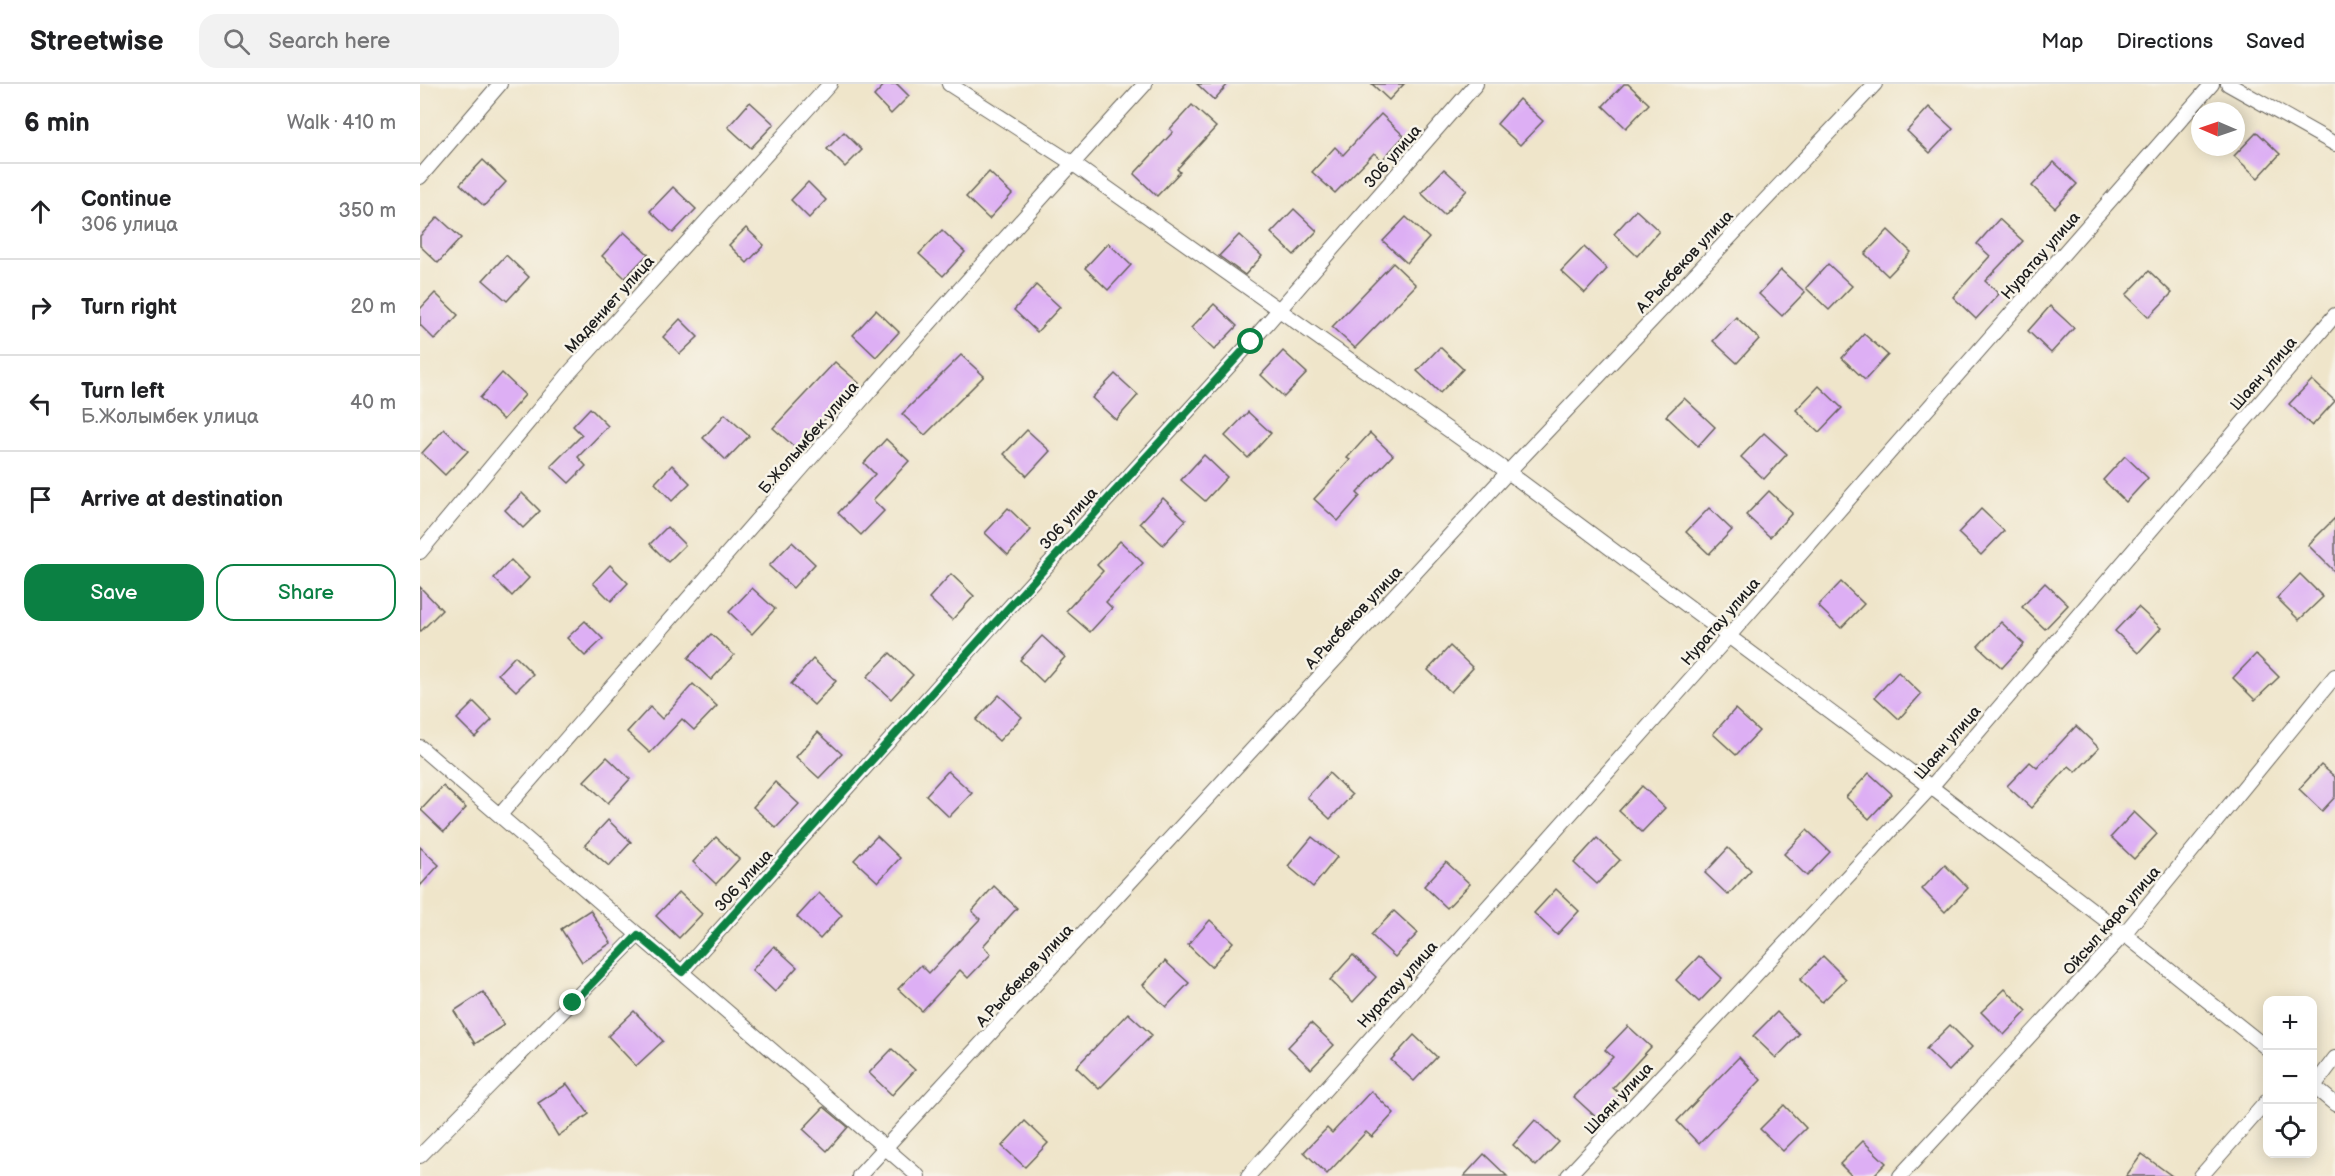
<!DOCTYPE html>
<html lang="en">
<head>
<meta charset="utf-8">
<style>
	:root { --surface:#fff; --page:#f2f2f2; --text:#202124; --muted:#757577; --line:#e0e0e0; --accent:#0b8043 }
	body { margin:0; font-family:"Balsamiq Sans",sans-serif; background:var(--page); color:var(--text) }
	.controls { position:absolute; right:18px; bottom:18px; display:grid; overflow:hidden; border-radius:12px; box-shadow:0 3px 15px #0003 }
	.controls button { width:54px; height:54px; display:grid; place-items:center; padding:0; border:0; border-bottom:2px solid var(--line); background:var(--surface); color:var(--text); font:30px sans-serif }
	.compass { position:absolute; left:1771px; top:18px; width:54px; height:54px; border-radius:50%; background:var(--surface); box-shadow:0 3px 15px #0003; rotate:272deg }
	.stop { position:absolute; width:18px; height:18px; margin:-14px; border:4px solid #0b8043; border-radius:50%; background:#fff }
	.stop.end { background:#0b8043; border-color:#fff; box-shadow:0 2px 6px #0008 }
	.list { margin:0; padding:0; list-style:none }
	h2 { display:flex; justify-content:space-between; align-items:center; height:78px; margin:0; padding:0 24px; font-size:26px }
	h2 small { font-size:20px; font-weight:400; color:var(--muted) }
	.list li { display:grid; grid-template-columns:39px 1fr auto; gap:18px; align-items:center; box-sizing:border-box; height:96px; padding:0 24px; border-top:2px solid var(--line) }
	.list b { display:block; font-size:22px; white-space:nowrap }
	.list p { margin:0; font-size:20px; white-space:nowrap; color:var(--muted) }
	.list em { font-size:20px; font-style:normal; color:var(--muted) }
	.actions { display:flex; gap:12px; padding:18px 24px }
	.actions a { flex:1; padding:14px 0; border:2px solid var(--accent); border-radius:18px; text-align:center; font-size:21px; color:var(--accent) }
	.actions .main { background:var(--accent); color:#fff }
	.icon { flex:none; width:33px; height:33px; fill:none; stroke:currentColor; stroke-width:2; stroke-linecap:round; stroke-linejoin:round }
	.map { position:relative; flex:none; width:1915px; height:1092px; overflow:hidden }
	header { display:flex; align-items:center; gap:36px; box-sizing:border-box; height:84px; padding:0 30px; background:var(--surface); border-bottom:2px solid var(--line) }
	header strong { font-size:28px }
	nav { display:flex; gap:33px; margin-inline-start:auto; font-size:21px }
	.search { width:420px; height:54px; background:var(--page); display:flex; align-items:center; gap:15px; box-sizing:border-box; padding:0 21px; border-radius:18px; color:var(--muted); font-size:22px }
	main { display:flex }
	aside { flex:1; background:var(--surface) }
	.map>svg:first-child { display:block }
	.building { fill:#ddaff4 }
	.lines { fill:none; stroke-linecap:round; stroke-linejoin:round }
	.street-casing { stroke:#666259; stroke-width:16 }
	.street { stroke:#fff; stroke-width:14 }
	.route { stroke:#0b8043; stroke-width:8 }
	.labels { text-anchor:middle; stroke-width:5; stroke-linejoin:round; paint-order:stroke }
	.street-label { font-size:16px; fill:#1c1c1c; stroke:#f7f3e8 }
</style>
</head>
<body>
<header>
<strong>Streetwise</strong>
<div class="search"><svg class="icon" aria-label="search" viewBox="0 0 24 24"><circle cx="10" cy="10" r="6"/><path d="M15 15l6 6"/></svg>Search here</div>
<nav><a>Map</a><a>Directions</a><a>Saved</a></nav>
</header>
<main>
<aside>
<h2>6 min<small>Walk · 410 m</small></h2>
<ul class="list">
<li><svg class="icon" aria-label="ahead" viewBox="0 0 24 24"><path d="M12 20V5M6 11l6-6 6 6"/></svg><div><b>Continue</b><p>306 улица</p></div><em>350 m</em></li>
<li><svg class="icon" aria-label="right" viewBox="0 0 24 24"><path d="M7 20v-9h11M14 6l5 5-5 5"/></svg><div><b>Turn right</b></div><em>20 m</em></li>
<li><svg class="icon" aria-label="left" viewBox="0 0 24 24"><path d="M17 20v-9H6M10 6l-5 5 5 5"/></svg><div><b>Turn left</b><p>Б.Жолымбек улица</p></div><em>40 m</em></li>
<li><svg class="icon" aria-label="arrive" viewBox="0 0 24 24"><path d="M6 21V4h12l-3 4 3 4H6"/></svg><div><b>Arrive at destination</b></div></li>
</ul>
<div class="actions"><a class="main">Save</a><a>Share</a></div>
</aside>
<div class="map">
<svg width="1915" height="1092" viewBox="0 0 1915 1092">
	<rect width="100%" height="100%" fill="#f7f3e8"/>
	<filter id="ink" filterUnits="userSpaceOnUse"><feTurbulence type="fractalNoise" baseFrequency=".0167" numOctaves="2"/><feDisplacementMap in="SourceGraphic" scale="12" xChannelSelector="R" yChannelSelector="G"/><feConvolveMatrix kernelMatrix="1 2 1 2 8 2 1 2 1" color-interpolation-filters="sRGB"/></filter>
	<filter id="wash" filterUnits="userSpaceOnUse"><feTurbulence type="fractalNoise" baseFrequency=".008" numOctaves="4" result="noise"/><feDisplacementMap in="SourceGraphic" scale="24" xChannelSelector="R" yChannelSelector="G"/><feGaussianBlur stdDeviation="1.35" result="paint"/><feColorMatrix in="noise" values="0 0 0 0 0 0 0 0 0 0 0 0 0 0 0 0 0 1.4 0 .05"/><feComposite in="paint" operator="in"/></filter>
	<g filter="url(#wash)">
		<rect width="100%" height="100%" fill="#efe5ca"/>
		<g id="blocks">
			<g class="building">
				<path d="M 465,0 L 477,0 L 489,12 L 471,30 L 454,12 Z"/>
				<path d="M 777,0 L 808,0 L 794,16 Z"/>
				<path d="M 952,0 L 984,0 L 969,16 Z"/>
				<path d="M 1204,0 L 1208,0 L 1229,20 L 1206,44 L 1183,22 Z"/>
				<path d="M 1099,15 L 1123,37 L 1100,61 L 1077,40 Z"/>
				<path d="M 330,18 L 354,40 L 331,64 L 308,43 Z"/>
				<path d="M 772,21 L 796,43 L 757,85 L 760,88 L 737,112 L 714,90 L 753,48 L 750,45 Z"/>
				<path d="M 1509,23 L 1533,45 L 1510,69 L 1487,47 Z"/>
				<path d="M 961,30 L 984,52 L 962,76 L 954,69 L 915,109 L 892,88 L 915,63 L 923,71 Z"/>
				<path d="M 424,48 L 442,66 L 425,83 L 407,65 Z"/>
				<path d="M 1837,48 L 1860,70 L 1838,94 L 1814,72 Z"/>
				<path d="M 63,76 L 86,98 L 64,122 L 40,100 Z"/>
				<path d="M 1634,78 L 1657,100 L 1635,124 L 1612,102 Z"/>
				<path d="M 1024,85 L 1047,106 L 1024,131 L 1001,109 Z"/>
				<path d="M 569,88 L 592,110 L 569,135 L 546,113 Z"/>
				<path d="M 388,98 L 406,116 L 389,134 L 371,116 Z"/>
				<path d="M 253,103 L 276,125 L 253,149 L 230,127 Z"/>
				<path d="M 874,125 L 897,147 L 874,171 L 851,149 Z"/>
				<path d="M 1216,126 L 1239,147 L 1217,172 L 1194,150 Z"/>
				<path d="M 18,133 L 41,154 L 18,179 L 0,162 L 0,152 Z"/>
				<path d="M 986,133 L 1009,154 L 987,179 L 963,157 Z"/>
				<path d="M 1579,135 L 1603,157 L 1565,197 L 1579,210 L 1556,235 L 1533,213 L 1570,172 L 1557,160 Z"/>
				<path d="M 326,144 L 344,161 L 327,179 L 309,161 Z"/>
				<path d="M 522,146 L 545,168 L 523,192 L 499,170 Z"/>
				<path d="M 1468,146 L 1491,168 L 1468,192 L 1445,170 Z"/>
				<path d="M 204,148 L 228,170 L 205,194 L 182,172 Z"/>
				<path d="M 819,151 L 842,172 L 825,191 L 799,172 Z"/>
				<path d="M 688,159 L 711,181 L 688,206 L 665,184 Z"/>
				<path d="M 1164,163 L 1187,185 L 1165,209 L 1141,187 Z"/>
				<path d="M 86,171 L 109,193 L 87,217 L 63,196 Z"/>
				<path d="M 973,179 L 996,201 L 935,264 L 912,243 Z"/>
				<path d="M 1408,180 L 1432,202 L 1409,226 L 1386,204 Z"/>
				<path d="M 1361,186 L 1385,208 L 1362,232 L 1339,210 Z"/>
				<path d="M 1729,187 L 1752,209 L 1729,233 L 1706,211 Z"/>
				<path d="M 616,201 L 640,223 L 617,248 L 594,226 Z"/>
				<path d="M 15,209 L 38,231 L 15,256 L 0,241 L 0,225 Z"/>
				<path d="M 794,220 L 817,242 L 794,266 L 771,244 Z"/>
				<path d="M 1630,222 L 1654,244 L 1631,269 L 1608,247 Z"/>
				<path d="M 456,226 L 479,248 L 456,273 L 433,251 Z"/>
				<path d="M 1316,233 L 1339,255 L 1317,279 L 1293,257 Z"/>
				<path d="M 260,235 L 278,253 L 260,270 L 243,253 Z"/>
				<path d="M 1444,250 L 1468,271 L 1445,296 L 1422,274 Z"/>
				<path d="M 1020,263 L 1043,285 L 1020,309 L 997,287 Z"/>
				<path d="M 863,267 L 887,289 L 864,313 L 841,291 Z"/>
				<path d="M 541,271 L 564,292 L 505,351 L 482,330 Z"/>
				<path d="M 415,278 L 439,299 L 377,365 L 353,344 Z"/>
				<path d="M 82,289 L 105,311 L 83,336 L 60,314 Z"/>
				<path d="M 695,290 L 718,311 L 696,336 L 672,314 Z"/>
				<path d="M 1892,296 L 1915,317 L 1892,342 L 1869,320 Z"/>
				<path d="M 1399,302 L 1422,324 L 1399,348 L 1376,326 Z"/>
				<path d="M 1264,314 L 1295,343 L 1278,362 L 1246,332 Z"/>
				<path d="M 170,324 L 188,342 L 158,373 L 166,382 L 149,399 L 131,382 L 162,351 L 153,342 Z"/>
				<path d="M 828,328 L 851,349 L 828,374 L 805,352 Z"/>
				<path d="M 305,330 L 329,352 L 306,376 L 283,354 Z"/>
				<path d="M 24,345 L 48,367 L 25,391 L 2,369 Z"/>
				<path d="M 607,346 L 630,367 L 607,392 L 584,370 Z"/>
				<path d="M 950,349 L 973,371 L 937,409 L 940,412 L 918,437 L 894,415 L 930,376 L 927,374 Z"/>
				<path d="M 1344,349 L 1367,370 L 1344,395 L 1321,373 Z"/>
				<path d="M 466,355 L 489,377 L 453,416 L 464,427 L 441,451 L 418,429 L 455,390 L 444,379 Z"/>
				<path d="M 784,371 L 807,393 L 785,417 L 761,396 Z"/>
				<path d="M 1705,372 L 1728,394 L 1706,418 L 1683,396 Z"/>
				<path d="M 252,381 L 270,399 L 252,417 L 235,399 Z"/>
				<path d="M 1349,407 L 1372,429 L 1350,453 L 1326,431 Z"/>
				<path d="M 102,409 L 120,427 L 103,444 L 85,426 Z"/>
				<path d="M 743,414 L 766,436 L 743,461 L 720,439 Z"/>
				<path d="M 588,424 L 611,446 L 588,471 L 565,449 Z"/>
				<path d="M 1289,424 L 1312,446 L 1289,470 L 1266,448 Z"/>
				<path d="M 1561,425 L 1584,447 L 1561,471 L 1538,449 Z"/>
				<path d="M 1915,434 L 1915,488 L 1888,461 Z"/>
				<path d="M 247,443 L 265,461 L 248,478 L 230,460 Z"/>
				<path d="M 700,457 L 723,479 L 686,518 L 692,524 L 670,548 L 646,527 L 683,487 L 677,481 Z"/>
				<path d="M 372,458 L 395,480 L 373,504 L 349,482 Z"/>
				<path d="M 91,476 L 109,494 L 92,512 L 74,494 Z"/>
				<path d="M 190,481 L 208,499 L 191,517 L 173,499 Z"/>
				<path d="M 531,490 L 554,512 L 532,536 L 509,514 Z"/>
				<path d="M 1880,490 L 1903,513 L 1879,536 L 1857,514 Z"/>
				<path d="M 1421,498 L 1444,520 L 1421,544 L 1398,522 Z"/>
				<path d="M 1625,499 L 1648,521 L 1625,545 L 1602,523 Z"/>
				<path d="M 0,503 L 22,526 L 0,548 Z"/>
				<path d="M 332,504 L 355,525 L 332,550 L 309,528 Z"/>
				<path d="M 1718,523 L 1741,544 L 1718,569 L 1695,547 Z"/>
				<path d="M 165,537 L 183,555 L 165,572 L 147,554 Z"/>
				<path d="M 1581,538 L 1604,560 L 1582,584 L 1558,562 Z"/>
				<path d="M 291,550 L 314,571 L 291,596 L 268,574 Z"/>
				<path d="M 622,552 L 645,573 L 623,598 L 600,576 Z"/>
				<path d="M 1030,562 L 1053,584 L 1031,608 L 1008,586 Z"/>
				<path d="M 470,569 L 493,591 L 471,615 L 447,593 Z"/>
				<path d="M 1836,570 L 1859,593 L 1835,616 L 1813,594 Z"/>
				<path d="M 95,572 L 113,590 L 96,607 L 78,590 Z"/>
				<path d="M 393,575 L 416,597 L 394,621 L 371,600 Z"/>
				<path d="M 1478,588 L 1501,610 L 1479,635 L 1455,613 Z"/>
				<path d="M 273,600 L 297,622 L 274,646 L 262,635 L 230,669 L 207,648 L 230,623 L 242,635 Z"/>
				<path d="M 579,611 L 602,633 L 579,657 L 556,636 Z"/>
				<path d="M 54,618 L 72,636 L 55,653 L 37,635 Z"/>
				<path d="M 1315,625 L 1339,647 L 1316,671 L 1293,650 Z"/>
				<path d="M 1656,642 L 1679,664 L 1656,688 L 1649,682 L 1611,724 L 1587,702 L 1610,678 L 1617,684 Z"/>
				<path d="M 398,648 L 422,670 L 399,694 L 376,673 Z"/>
				<path d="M 187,673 L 210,695 L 188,719 L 164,697 Z"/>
				<path d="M 1901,681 L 1915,693 L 1915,713 L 1902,727 L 1879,705 Z"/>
				<path d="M 528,687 L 552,709 L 529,733 L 506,711 Z"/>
				<path d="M 909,689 L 932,711 L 910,735 L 887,713 Z"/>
				<path d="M 1449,689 L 1472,710 L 1449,735 L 1426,713 Z"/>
				<path d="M 355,698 L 379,720 L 356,744 L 333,723 Z"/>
				<path d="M 23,702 L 46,724 L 24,748 L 1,726 Z"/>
				<path d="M 1222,702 L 1245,724 L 1222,748 L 1199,727 Z"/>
				<path d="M 1714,728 L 1737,750 L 1714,775 L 1691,753 Z"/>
				<path d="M 188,736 L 211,758 L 189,782 L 165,761 Z"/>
				<path d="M 1387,746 L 1410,768 L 1387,792 L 1364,770 Z"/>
				<path d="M 457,752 L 480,774 L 458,798 L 434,776 Z"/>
				<path d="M 296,753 L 319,775 L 296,800 L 273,778 Z"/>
				<path d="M 892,753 L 917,773 L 893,803 L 868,782 Z"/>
				<path d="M 1177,754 L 1200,776 L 1177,800 L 1154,779 Z"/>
				<path d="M 0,763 L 19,781 L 0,802 Z"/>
				<path d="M 1308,764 L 1331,786 L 1308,811 L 1285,789 Z"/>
				<path d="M 1026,778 L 1050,800 L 1027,824 L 1004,802 Z"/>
				<path d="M 1525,781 L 1548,804 L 1525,828 L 1502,805 Z"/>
				<path d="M 574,802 L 597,824 L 563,862 L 571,870 L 548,894 L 540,886 L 502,927 L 478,905 L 501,881 L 509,889 L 560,835 L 552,827 Z"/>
				<path d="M 1136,805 L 1159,827 L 1137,851 L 1114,829 Z"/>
				<path d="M 259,808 L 282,830 L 259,854 L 236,832 Z"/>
				<path d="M 399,809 L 422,831 L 400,855 L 377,833 Z"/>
				<path d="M 170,826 L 191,859 L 162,878 L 141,845 Z"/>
				<path d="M 974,827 L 998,849 L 975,873 L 951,851 Z"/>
				<path d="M 790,836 L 813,858 L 791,883 L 768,861 Z"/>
				<path d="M 354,862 L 377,883 L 355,908 L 332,886 Z"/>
				<path d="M 933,871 L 956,893 L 933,918 L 910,896 Z"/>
				<path d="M 1279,872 L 1302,894 L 1279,918 L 1256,896 Z"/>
				<path d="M 1403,872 L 1426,895 L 1402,918 L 1380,896 Z"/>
				<path d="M 745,877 L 769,899 L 746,923 L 723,901 Z"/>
				<path d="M 1585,905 L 1607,927 L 1584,951 L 1561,928 Z"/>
				<path d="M 63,908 L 84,941 L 55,960 L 34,927 Z"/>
				<path d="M 214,927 L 243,957 L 216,982 L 188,952 Z"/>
				<path d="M 1357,928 L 1379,950 L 1356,974 L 1333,952 Z"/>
				<path d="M 708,929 L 732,951 L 679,1005 L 656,983 Z"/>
				<path d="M 891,939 L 914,961 L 891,985 L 868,963 Z"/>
				<path d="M 1530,941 L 1552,963 L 1529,987 L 1506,965 Z"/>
				<path d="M 1208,942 L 1231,963 L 1193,1004 L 1201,1011 L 1178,1035 L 1154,1013 L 1193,973 L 1185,966 Z"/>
				<path d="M 994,951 L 1017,973 L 994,997 L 971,976 Z"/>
				<path d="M 472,965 L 495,986 L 472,1011 L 449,989 Z"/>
				<path d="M 1319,973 L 1341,996 L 1279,1060 L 1257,1037 Z"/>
				<path d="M 147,1000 L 169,1030 L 138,1052 L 118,1019 Z"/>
				<path d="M 951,1007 L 974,1029 L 952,1053 L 946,1048 L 907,1090 L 884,1068 L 907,1044 L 912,1049 Z"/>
				<path d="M 1364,1021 L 1386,1044 L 1363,1067 L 1340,1045 Z"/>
				<path d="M 404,1023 L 428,1043 L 407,1067 L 383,1045 Z"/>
				<path d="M 1115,1036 L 1139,1058 L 1116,1082 L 1093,1061 Z"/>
				<path d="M 605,1037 L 628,1059 L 605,1083 L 582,1062 Z"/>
				<path d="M 1443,1057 L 1466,1079 L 1453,1092 L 1432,1092 L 1420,1080 Z"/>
				<path d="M 1064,1070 L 1087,1092 L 1044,1092 Z"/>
				<path d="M 1722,1070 L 1752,1092 L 1706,1092 Z"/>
			</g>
		</g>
	</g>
	<g filter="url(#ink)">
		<use href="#blocks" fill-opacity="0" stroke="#666259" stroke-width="1.5"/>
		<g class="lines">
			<defs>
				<g id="street">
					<path d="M 529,0 L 652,79 L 1088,388 L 1511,703 L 1704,850 L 1848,965"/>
					<path d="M 1808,0 L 1915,60"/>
					<path d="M 0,93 L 80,0"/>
					<path d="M 0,468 L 151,287 L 410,0"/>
					<path d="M 0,663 L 498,1092"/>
					<path d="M 80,731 C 293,486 505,240 725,0"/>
					<path d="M 262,888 L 573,541 L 831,258 L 1056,0"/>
					<path d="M 1892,1001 L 1915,1020"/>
					<path d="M 1894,1002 L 1915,974"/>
					<path d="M 0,1072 L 218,851"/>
					<path d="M 439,1092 L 1088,388 L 1455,0"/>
					<path d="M 828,1092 L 1308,553 L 1792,0"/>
					<path d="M 1148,1092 L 1511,703 L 1915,231"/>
					<path d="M 1480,1092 L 1704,850 L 1915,592"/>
					<path d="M 1781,1092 L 1848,1016"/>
				</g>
			</defs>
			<use href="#street" class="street-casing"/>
			<use href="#street" class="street"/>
		</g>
	</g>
	<g class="lines" filter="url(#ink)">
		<path class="route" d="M 153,919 L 218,851 L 262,888 L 573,541 L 831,258"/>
	</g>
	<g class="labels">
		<g class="street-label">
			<text transform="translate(972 72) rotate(-49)" y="6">306 улица</text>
			<text transform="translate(1620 171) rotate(-49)" y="6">Нуратау улица</text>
			<text transform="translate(1264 177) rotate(-47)" y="6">А.Рысбеков улица</text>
			<text transform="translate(189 220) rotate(-48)" y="6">Мадениет улица</text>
			<text transform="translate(1843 289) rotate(-49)" y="6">Шаян улица</text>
			<text transform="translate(388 353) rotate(-49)" y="6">Б.Жолымбек улица</text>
			<text transform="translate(648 434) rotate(-48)" y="6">306 улица</text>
			<text transform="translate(933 533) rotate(-47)" y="6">А.Рысбеков улица</text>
			<text transform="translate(1300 537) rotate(-49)" y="6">Нуратау улица</text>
			<text transform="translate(1527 658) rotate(-49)" y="6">Шаян улица</text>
			<text transform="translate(323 796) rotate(-48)" y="6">306 улица</text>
			<text transform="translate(1691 836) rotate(-49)" y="6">Ойсыл кара улица</text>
			<text transform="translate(604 891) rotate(-47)" y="6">А.Рысбеков улица</text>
			<text transform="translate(977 900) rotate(-48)" y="6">Нуратау улица</text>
			<text transform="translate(1198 1014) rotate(-47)" y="6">Шаян улица</text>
		</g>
	</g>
</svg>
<div class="controls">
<button>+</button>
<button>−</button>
<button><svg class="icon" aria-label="locate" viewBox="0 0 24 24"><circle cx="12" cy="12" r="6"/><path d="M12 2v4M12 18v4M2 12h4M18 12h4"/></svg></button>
</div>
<svg class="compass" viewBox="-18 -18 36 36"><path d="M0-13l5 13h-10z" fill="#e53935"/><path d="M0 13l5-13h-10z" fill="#757577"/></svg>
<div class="stop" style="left:831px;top:258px"></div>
<div class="stop end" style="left:153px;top:919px"></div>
</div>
</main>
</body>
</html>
